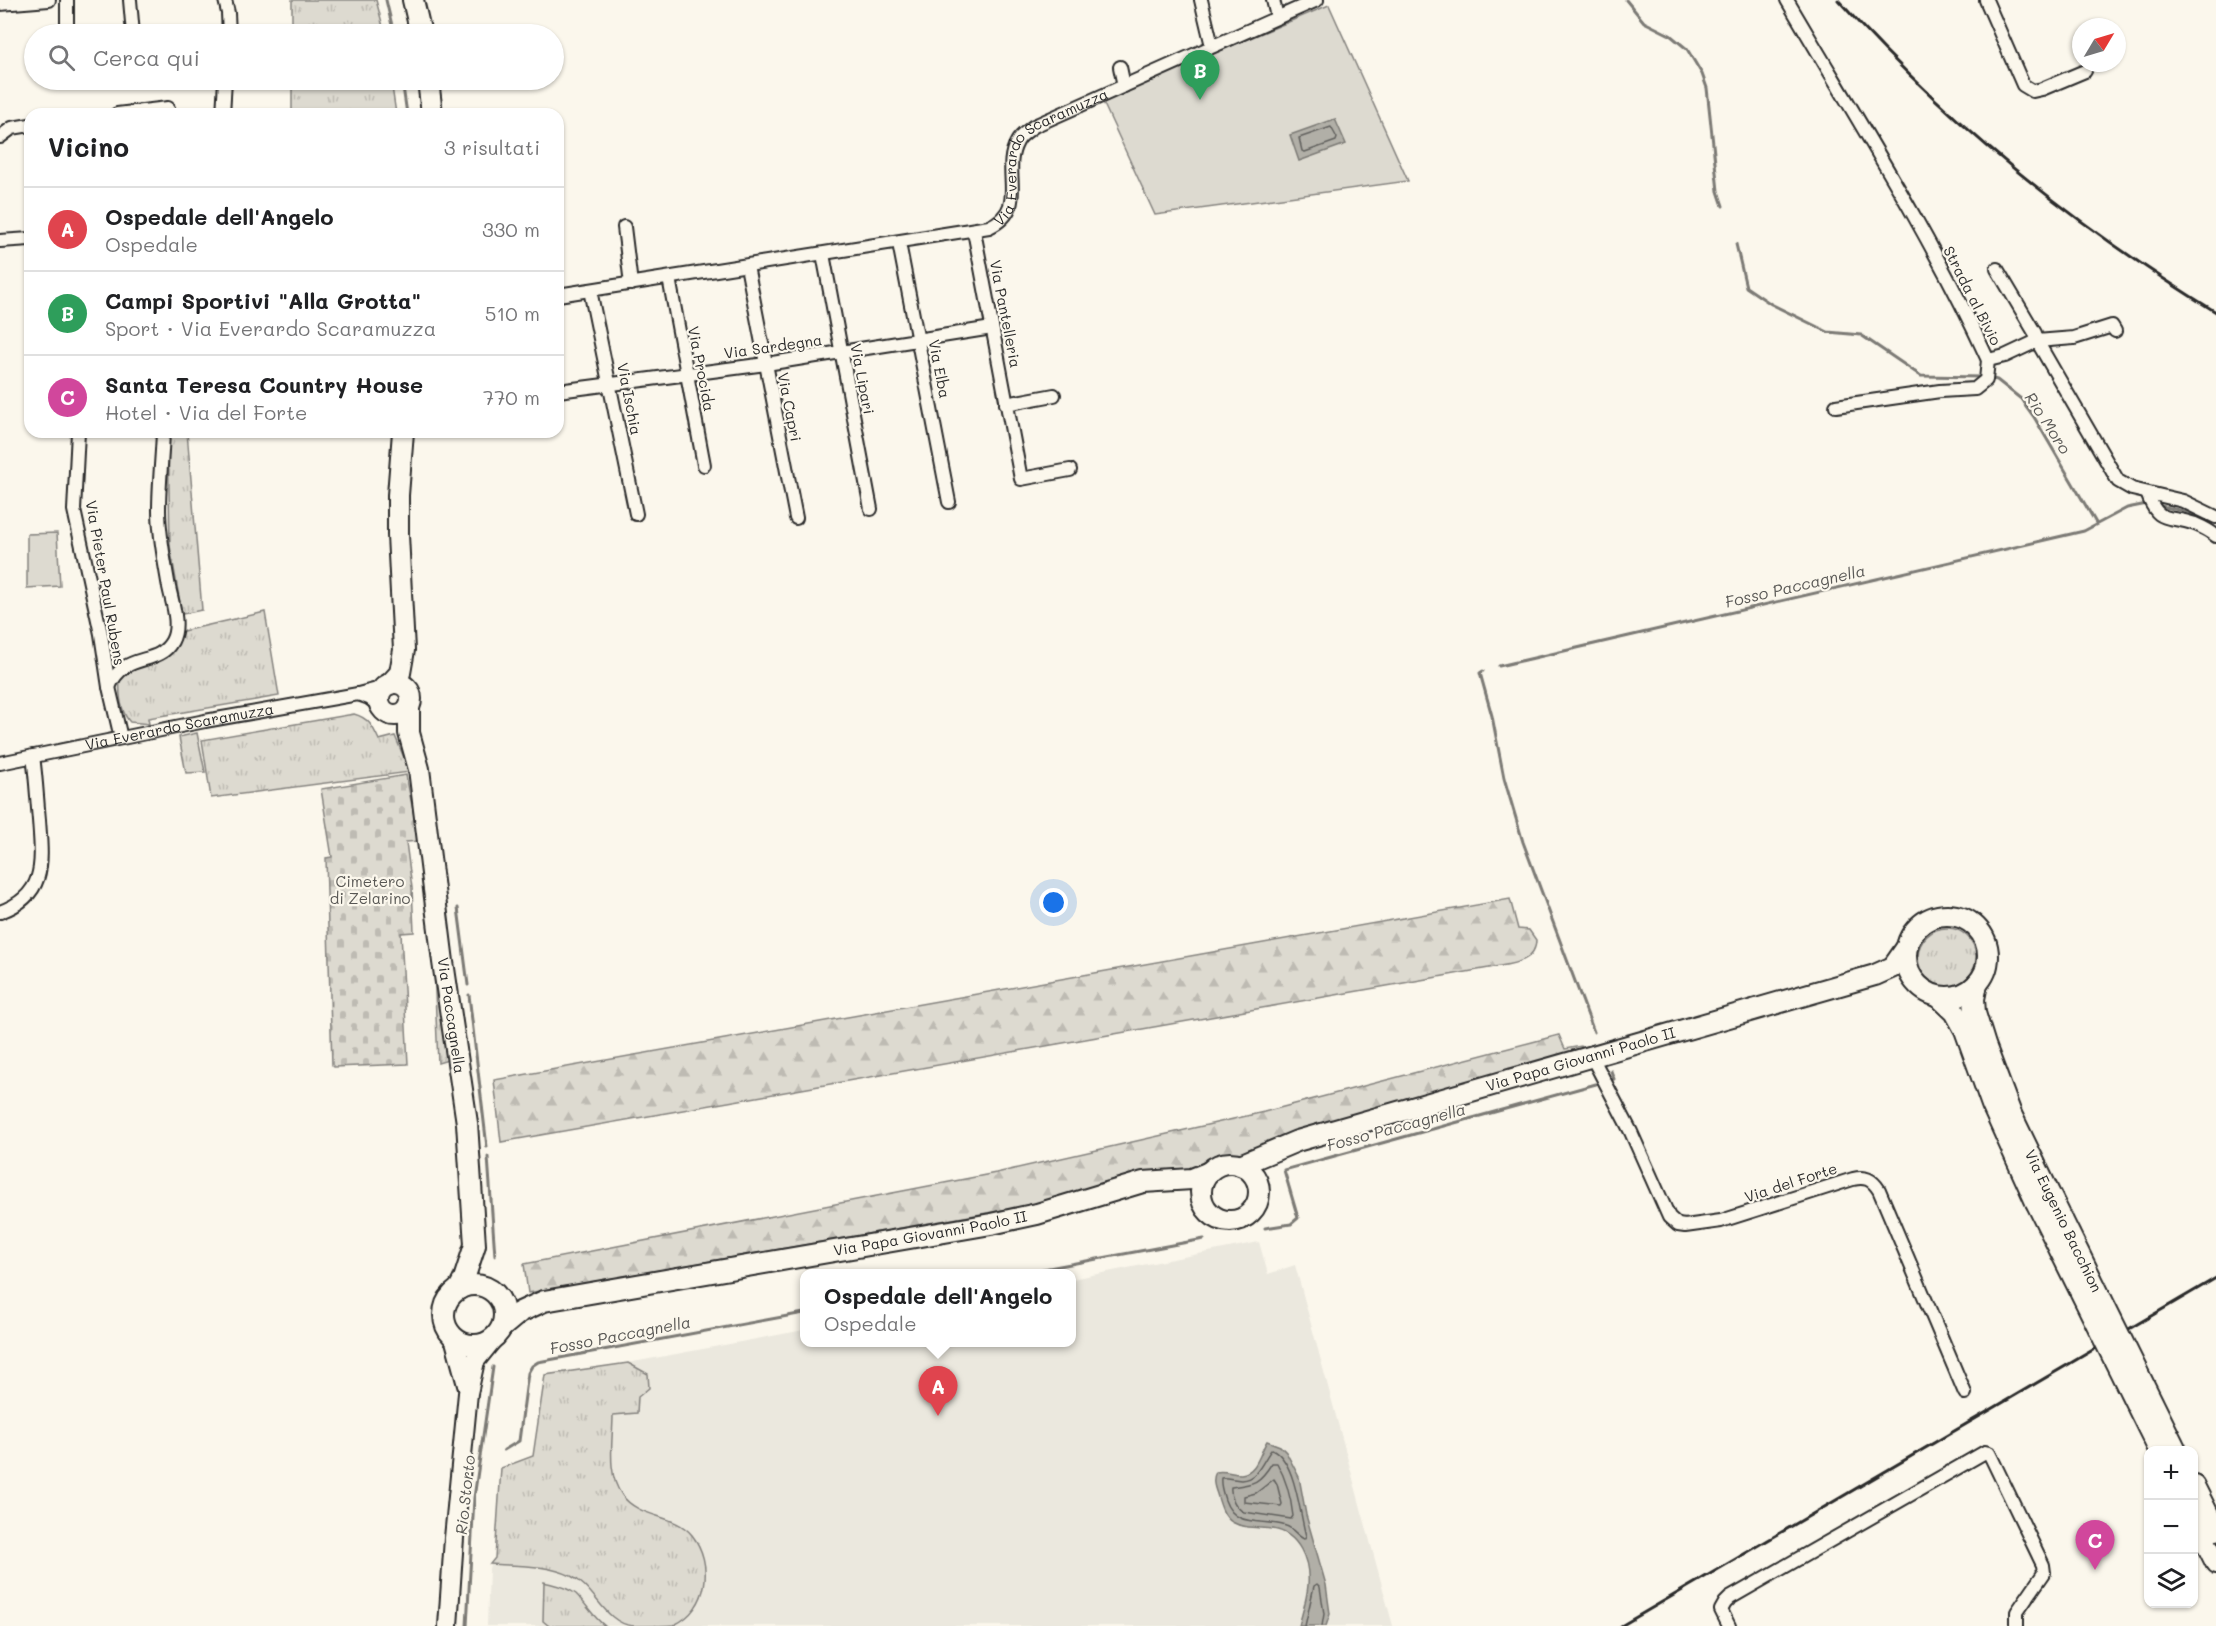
<!DOCTYPE html>
<html lang="it">
<head>
<meta charset="utf-8">
<style>
	:root { --surface:#fff; --page:#f2f2f2; --text:#202124; --muted:#757577; --line:#e0e0e0; --accent:#2563eb }
	body { margin:0; font-family:Mali,sans-serif; background:var(--page); color:var(--text) }
	.controls { position:absolute; right:18px; bottom:18px; display:grid; overflow:hidden; border-radius:12px; box-shadow:0 2px 4px #0004 }
	.controls button { width:54px; height:54px; display:grid; place-items:center; padding:0; border:0; border-bottom:2px solid var(--line); background:var(--surface); color:var(--text); font:30px sans-serif }
	.compass { position:absolute; left:2072px; top:18px; width:54px; height:54px; border-radius:50%; background:var(--surface); box-shadow:0 2px 4px #0004; rotate:52deg }
	.you { position:absolute; left:1054px; top:903px; width:21px; height:21px; margin:-15px; border:4px solid #fff; border-radius:50%; background:#1a73e8; box-shadow:0 0 0 9px #1a73e833 }
	.badge { display:grid; place-items:center; width:39px; height:39px; border-radius:50%; background:var(--accent); color:#fff; font-size:20px; font-weight:700 }
	.pin { position:absolute; translate:-50% -50px; filter:drop-shadow(0 2px 3px #0008) }
	.pin::after { content:''; position:absolute; top:32px; width:21px; height:18px; background:inherit; clip-path:polygon(0 0,100% 0,50% 100%) }
	.popup { position:absolute; left:800px; top:1269px; width:276px; height:78px; box-sizing:border-box; display:grid; place-content:center; border-radius:12px; background:var(--surface); filter:drop-shadow(0 2px 4px #0005); font-size:20px; white-space:nowrap; color:var(--muted) }
	.popup b { font-size:22px; color:var(--text) }
	.popup::after { content:''; position:absolute; left:50%; top:100%; margin-left:-12px; border:12px solid transparent; border-top-color:var(--surface) }
	.list { margin:0; padding:0; list-style:none }
	h2 { display:flex; justify-content:space-between; align-items:center; height:78px; margin:0; padding:0 24px; font-size:26px }
	h2 small { font-size:20px; font-weight:400; color:var(--muted) }
	.list li { display:grid; grid-template-columns:39px 1fr auto; gap:18px; align-items:center; box-sizing:border-box; height:84px; padding:0 24px; border-top:2px solid var(--line) }
	.list b { display:block; font-size:22px; white-space:nowrap }
	.list p { margin:0; font-size:20px; white-space:nowrap; color:var(--muted) }
	.list em { font-size:20px; font-style:normal; color:var(--muted) }
	.icon { flex:none; width:33px; height:33px; fill:none; stroke:currentColor; stroke-width:2; stroke-linecap:round; stroke-linejoin:round }
	.map { position:relative; flex:none; width:2216px; height:1626px; overflow:hidden }
	.search { position:absolute; background:var(--surface); box-shadow:0 2px 4px #0004; left:24px; top:24px; width:540px; height:66px; display:flex; align-items:center; gap:15px; box-sizing:border-box; padding:0 21px; border-radius:33px; color:var(--muted); font-size:22px }
	.panel { position:absolute; background:var(--surface); box-shadow:0 2px 4px #0004; left:24px; top:108px; width:540px; height:330px; border-radius:18px }
	.map>svg:first-child { display:block }
	.built { fill:#ebe8de }
	.grass { fill:url(#grass-tufts); stroke:#84827e; stroke-width:1.5 }
	.forest { fill:url(#forest-firs); stroke:#84827e; stroke-width:1.5 }
	.cemetery { fill:url(#cemetery-stones); stroke:#84827e; stroke-width:1.5 }
	.pitch { fill:#dddad0; stroke:#84827e; stroke-width:1.5 }
	.water { fill:#b1afa7; stroke:#7b7a75; stroke-width:1.5 }
	.lines { fill:none; stroke-linecap:round; stroke-linejoin:round }
	.shore { stroke:#61605d; stroke-width:1.5 }
	.stream { stroke:#7b7a75; stroke-width:3 }
	.street-casing { stroke:#2b2b2b; stroke-width:16 }
	.secondary-casing { stroke:#2b2b2b; stroke-width:22 }
	.primary-casing { stroke:#2b2b2b; stroke-width:24 }
	.street { stroke:#fbf7ec; stroke-width:12 }
	.secondary { stroke:#fbf7ec; stroke-width:18 }
	.primary { stroke:#fbf7ec; stroke-width:20 }
	.rail { stroke:#2b2b2b; stroke-width:3 }
	.primary-bridge-casing { stroke:#2b2b2b; stroke-width:24; stroke-linecap:butt }
	.primary-bridge { stroke:#fbf7ec; stroke-width:20 }
	.labels { text-anchor:middle; stroke-width:4.5; stroke-linejoin:round; paint-order:stroke }
	.street-label { font-size:15px; fill:#2b2b2b; stroke:#fbf7ec }
	.park-label { font-size:15px; fill:#585754; stroke:#fbf7ec }
	.water-label { font-size:16px; font-style:italic; fill:#5a5956; stroke:#fbf7ec }
</style>
</head>
<body>
<div class="map">
<svg width="2216" height="1626" viewBox="0 0 2216 1626">
	<defs>
		<pattern id="grass-tufts" width="24" height="20" patternUnits="userSpaceOnUse" patternTransform="scale(1.5)"><rect width="24" height="20" fill="#dddad0"/><path d="M3 7l-1-3M5 7V3M7 7l1-3M15 17l-1-3M17 17v-4M19 17l1-3" fill="none" stroke="#bebbb3"/></pattern>
		<pattern id="forest-firs" width="22" height="20" patternUnits="userSpaceOnUse" patternTransform="scale(1.5)"><rect width="22" height="20" fill="#dddad0"/><path d="M5 1l3.5 6h-7zM16 11l3.5 6h-7z" fill="#bebbb3"/></pattern>
		<pattern id="cemetery-stones" width="16" height="16" patternUnits="userSpaceOnUse" patternTransform="scale(1.5)"><rect width="16" height="16" fill="#dddad0"/><path d="M2 7V4a2 2 0 0 1 4 0v3zM10 15v-3a2 2 0 0 1 4 0v3z" fill="#bebbb3"/></pattern>
	</defs>
	<rect width="100%" height="100%" fill="#fbf7ec"/>
	<filter id="ink" filterUnits="userSpaceOnUse"><feTurbulence type="fractalNoise" baseFrequency=".0167" numOctaves="2"/><feDisplacementMap in="SourceGraphic" scale="12" xChannelSelector="R" yChannelSelector="G"/><feConvolveMatrix kernelMatrix="1 2 1 2 8 2 1 2 1" color-interpolation-filters="sRGB"/></filter>
	<g filter="url(#ink)">
		<path class="built" d="M 1259,1242 L 1268,1274 L 1295,1265 L 1393,1626 L 487,1626 L 489,1569 L 490,1564 L 495,1558 L 501,1468 L 533,1456 L 545,1375 L 628,1363 L 804,1330 L 804,1342 L 1072,1342 L 1072,1279 Z"/>
		<g class="grass">
			<path d="M 292,0 L 376,0 L 385,34 L 292,34 Z"/>
			<path d="M 292,80 L 391,80 L 396,114 L 292,114 Z"/>
			<path d="M 168,432 L 187,432 L 202,610 L 182,614 L 170,546 Z"/>
			<path d="M 265,612 L 279,696 L 148,718 L 149,724 L 130,722 C 120,711 119,692 120,678 C 150,656 164,672 183,631 Z"/>
			<path d="M 354,714 C 369,718 373,727 379,740 L 395,736 L 410,772 L 211,798 L 202,740 Z"/>
			<path d="M 197,733 L 205,772 L 186,773 L 179,737 Z"/>
			<circle cx="1947" cy="957" r="29"/>
			<path d="M 434,968 L 436,968 L 448,1060 L 438,1063 Z"/>
			<path d="M 628,1363 L 648,1374 L 649,1388 L 638,1397 L 637,1413 L 613,1415 C 613,1440 606,1474 622,1495 C 639,1519 674,1513 692,1535 C 714,1563 709,1609 674,1625 C 664,1626 644,1626 633,1626 C 604,1623 595,1587 571,1576 C 546,1564 516,1566 490,1564 L 495,1558 L 501,1468 L 533,1456 L 545,1375 Z"/>
			<path d="M 544,1582 C 555,1585 567,1587 576,1594 C 587,1605 593,1617 605,1626 L 549,1626 L 543,1621 Z"/>
		</g>
		<g class="forest">
			<path d="M 1510,899 L 1518,929 L 1529,930 L 1536,940 C 1536,964 1508,964 1489,968 L 501,1142 L 494,1080 Z"/>
			<path d="M 1559,1035 L 1565,1049 L 1581,1046 L 1583,1049 L 1277,1138 L 1241,1159 L 1233,1158 L 1221,1160 L 1205,1170 L 1079,1193 L 1021,1207 L 528,1293 L 524,1264 L 996,1173 L 1264,1112 Z"/>
		</g>
		<path class="cemetery" d="M 406,775 L 419,841 L 406,842 L 412,888 L 414,932 L 401,933 L 408,1064 L 334,1067 L 332,1065 L 326,858 L 332,857 L 321,789 Z"/>
		<g class="pitch">
			<path d="M 1329,5 L 1408,181 L 1155,215 L 1102,100 Z"/>
			<path d="M 57,533 L 60,586 L 27,588 L 27,534 Z"/>
		</g>
		<g class="water">
			<path d="M 1335,119 L 1346,144 L 1299,161 L 1290,135 Z"/>
			<path d="M 1267,1441 L 1280,1446 L 1286,1452 L 1299,1477 L 1306,1515 L 1326,1585 L 1330,1614 L 1326,1626 L 1299,1626 C 1302,1613 1307,1599 1308,1585 C 1310,1561 1299,1533 1273,1529 C 1260,1527 1244,1529 1232,1522 C 1223,1516 1220,1504 1217,1494 C 1214,1486 1212,1479 1216,1472 C 1225,1470 1232,1474 1241,1474 C 1257,1473 1260,1452 1267,1441 Z"/>
		</g>
		<g class="lines">
			<g class="shore">
				<path d="M 1331,127 L 1337,138 L 1336,141 L 1305,152 L 1302,151 L 1299,138 Z"/>
				<path d="M 1272,1449 C 1296,1461 1299,1512 1306,1536 L 1304,1539 C 1297,1536 1293,1528 1286,1526 C 1262,1518 1235,1529 1225,1500 C 1223,1493 1220,1486 1221,1478 C 1227,1477 1234,1480 1241,1480 C 1259,1479 1263,1459 1272,1449 Z"/>
				<path d="M 1272,1463 L 1277,1463 C 1286,1479 1291,1498 1293,1516 L 1291,1519 L 1244,1512 C 1235,1508 1230,1496 1231,1487 C 1254,1484 1259,1484 1272,1463 Z"/>
				<path d="M 1274,1479 L 1277,1484 L 1282,1504 L 1281,1506 L 1244,1502 L 1244,1496 L 1256,1493 Z"/>
				<path d="M 1305,1626 L 1314,1586 L 1317,1584 L 1320,1587 L 1324,1614 L 1322,1626"/>
			</g>
			<g class="stream">
				<path d="M 386,0 L 394,34"/>
				<path d="M 1626,0 L 1644,22 L 1670,35 L 1687,49 L 1702,74 L 1707,88 L 1718,191 L 1723,206"/>
				<path d="M 402,80 L 407,114"/>
				<path d="M 1736,244 L 1746,287 L 1771,304 L 1828,332 L 1861,335 L 1921,376 L 1982,377"/>
				<path d="M 1989,378 L 1997,380 L 2021,399 L 2034,417 L 2096,523"/>
				<path d="M 2156,505 L 2188,512 L 2216,528"/>
				<path d="M 1499,666 L 2084,531 L 2127,508 L 2147,504"/>
				<path d="M 1483,671 L 1480,673 L 1492,716 L 1504,778 L 1523,842 L 1594,1032"/>
				<path d="M 458,908 L 468,985"/>
				<path d="M 469,995 L 487,1147"/>
				<path d="M 1609,1080 L 1614,1079 L 1611,1071"/>
				<path d="M 488,1157 L 495,1256"/>
				<path d="M 1265,1228 L 1291,1224 L 1298,1218 L 1284,1170 L 1596,1084"/>
				<path d="M 1017,1274 L 1204,1239"/>
				<path d="M 504,1450 L 519,1441 L 528,1373 L 532,1366 L 538,1362 L 804,1313"/>
				<path d="M 467,1626 L 474,1498 L 493,1367"/>
			</g>
			<defs>
				<g id="street">
					<path d="M 67,0 L 67,34"/>
					<path d="M 130,0 L 133,34"/>
					<path d="M 225,0 L 228,13 L 229,34"/>
					<path d="M 1201,0 L 1212,46"/>
					<path d="M 1273,0 L 1277,17"/>
					<path d="M 1787,0 C 1856,118 1931,235 1988,360 L 2005,356 L 2037,341 L 2118,481 L 2132,489 L 2183,501 L 2216,517"/>
					<path d="M 1986,0 L 2023,85 L 2033,91 L 2042,89 L 2085,71"/>
					<path d="M 0,4 L 49,0"/>
					<path d="M 1120,67 L 1124,86"/>
					<path d="M 117,114 L 168,108"/>
					<path d="M 223,114 L 225,80"/>
					<path d="M 0,137 L 12,128 L 30,125"/>
					<path d="M 624,227 L 631,284"/>
					<path d="M 974,231 L 1021,479 L 1070,470"/>
					<path d="M 0,241 L 30,239"/>
					<path d="M 899,243 L 949,502"/>
					<path d="M 823,254 L 871,509"/>
					<path d="M 747,266 L 796,518"/>
					<path d="M 1997,269 L 2035,333 L 2037,341 L 2074,338 L 2112,326 L 2115,331"/>
					<path d="M 669,278 L 704,465"/>
					<path d="M 590,290 L 636,514"/>
					<path id="s1" d="M 558,295 L 989,227 C 1030,208 1000,172 1017,142 C 1020,135 1028,131 1034,126 L 1317,0"/>
					<path d="M 558,391 L 766,364 L 992,328"/>
					<path d="M 1006,404 L 1054,395"/>
					<path d="M 1836,406 L 1940,391 L 1975,389 L 1986,380 L 1988,360"/>
					<path d="M 78,432 L 74,510 L 101,634 L 109,687 L 121,738"/>
					<path d="M 2147,493 C 2159,526 2168,514 2195,524 C 2202,527 2210,531 2216,536"/>
					<path d="M 109,687 C 125,650 157,668 172,641 C 181,624 171,600 168,582 C 164,558 159,534 159,510 C 159,484 162,458 163,432"/>
					<path d="M 358,694 L 369,698 L 381,707"/>
					<path id="s2" d="M 0,763 L 205,721 L 358,694 L 385,687"/>
					<path d="M 0,912 C 47,895 42,862 39,820 C 37,799 36,777 33,756"/>
					<path d="M 1592,1057 L 1631,1132 L 1669,1217 L 1678,1225 L 1685,1226 L 1721,1221 L 1853,1179 C 1865,1176 1872,1179 1879,1190 L 1965,1393"/>
					<path d="M 1729,1626 L 1721,1610 L 1725,1603 L 1730,1598 L 1985,1452 L 1989,1453 L 1992,1459 L 2043,1565 L 2044,1573 L 2017,1612 L 2017,1626"/>
				</g>
				<g id="secondary">
					<path d="M 454,1337 L 467,1385"/>
					<path d="M 448,1626 L 454,1538 L 468,1393 L 475,1361 L 492,1340"/>
				</g>
				<g id="primary">
					<path d="M 413,0 L 421,34"/>
					<path d="M 428,80 L 432,114"/>
					<circle cx="395" cy="699" r="16"/>
					<path d="M 390,684 L 400,673 L 404,650 L 398,535 L 398,495 L 403,432"/>
					<path id="s3" d="M 409,707 L 409,733 L 419,769 L 443,962 L 467,1123 L 475,1245 L 464,1279 L 459,1289"/>
					<circle cx="1947" cy="956" r="41"/>
					<path d="M 1977,984 L 1974,999 L 1975,1013 L 1985,1045 L 2011,1114 L 2050,1195"/>
					<path d="M 1939,997 L 1955,1012 L 1965,1030 L 1992,1105 L 2036,1202"/>
					<circle cx="1230" cy="1192" r="29"/>
					<path id="s4" d="M 1240,1165 L 1297,1141 L 1875,975 L 1893,967 L 1907,947"/>
					<circle cx="474" cy="1315" r="30"/>
					<path id="s5" d="M 502,1327 L 520,1312 L 544,1301 L 991,1224 L 1037,1214 L 1143,1182 L 1192,1179 L 1207,1173"/>
					<path d="M 2194,1486 L 2216,1530"/>
					<path d="M 2194,1519 L 2216,1563"/>
				</g>
			</defs>
			<use href="#street" class="street-casing"/>
			<use href="#secondary" class="secondary-casing"/>
			<use href="#primary" class="primary-casing"/>
			<use href="#street" class="street"/>
			<use href="#secondary" class="secondary"/>
			<use href="#primary" class="primary"/>
			<g class="rail">
				<path d="M 1838,0 C 1947,122 2077,227 2216,312"/>
				<path d="M 1621,1626 L 2216,1278"/>
			</g>
			<defs>
				<g id="primary-bridge">
					<path d="M 2050,1195 L 2176,1450"/>
					<path d="M 2036,1202 L 2159,1450"/>
				</g>
			</defs>
			<use href="#primary-bridge" class="primary-bridge-casing"/>
			<use href="#primary-bridge" class="primary-bridge"/>
		</g>
	</g>
	<g class="labels">
		<g class="street-label">
			<text dy="5" stroke="none"><textPath href="#s1" startOffset="540">Via Everardo Scaramuzza</textPath></text>
			<text transform="translate(1972 296) rotate(63)" y="5">Strada al Bivio</text>
			<text transform="translate(1005 314) rotate(79)" y="5">Via Pantelleria</text>
			<text transform="translate(773 347) rotate(-8)" y="5">Via Sardegna</text>
			<text transform="translate(701 369) rotate(79)" y="5">Via Procida</text>
			<text transform="translate(939 369) rotate(79)" y="5">Via Elba</text>
			<text transform="translate(862 379) rotate(79)" y="5">Via Lipari</text>
			<text transform="translate(629 399) rotate(79)" y="5">Via Ischia</text>
			<text transform="translate(789 407) rotate(79)" y="5">Via Capri</text>
			<text transform="translate(105 583) rotate(80)" y="5">Via Pieter Paul Rubens</text>
			<text dy="5" stroke="none"><textPath href="#s2" startOffset="183">Via Everardo Scaramuzza</textPath></text>
			<text dy="5" stroke="none"><textPath href="#s3" startOffset="312">Via Paccagnella</textPath></text>
			<text dy="5" stroke="none"><textPath href="#s4" startOffset="357">Via Papa Giovanni Paolo II</textPath></text>
			<text transform="translate(1791 1183) rotate(-18)" y="5">Via del Forte</text>
			<text transform="translate(2063 1221) rotate(64)" y="5">Via Eugenio Bacchion</text>
			<text dy="5" stroke="none"><textPath href="#s5" startOffset="442">Via Papa Giovanni Paolo II</textPath></text>
		</g>
		<g class="park-label">
			<text x="370" y="887">Cimetero<tspan x="370" dy="17">di Zelarino</tspan></text>
		</g>
		<g class="water-label">
			<text transform="translate(2048 423) rotate(57)" y="6">Rio Moro</text>
			<text transform="translate(1795 586) rotate(-13)" y="6">Fosso Paccagnella</text>
			<text transform="translate(1396 1127) rotate(-15)" y="6">Fosso Paccagnella</text>
			<text transform="translate(620 1335) rotate(-11)" y="6">Fosso Paccagnella</text>
			<text transform="translate(465 1495) rotate(-84)" y="6">Rio Storto</text>
		</g>
	</g>
</svg>
<div class="controls">
<button>+</button>
<button>−</button>
<button><svg class="icon" aria-label="layers" viewBox="0 0 24 24"><path d="M12 4l9 5-9 5-9-5zM3 14l9 5 9-5"/></svg></button>
</div>
<svg class="compass" viewBox="-18 -18 36 36"><path d="M0-13l5 13h-10z" fill="#e53935"/><path d="M0 13l5-13h-10z" fill="#757577"/></svg>
<div class="you"></div>
<div class="pin badge" style="left:938px;top:1416px;background:#e0444e">A</div>
<div class="popup"><b>Ospedale dell'Angelo</b>Ospedale</div>
<div class="pin badge" style="left:1200px;top:100px;background:#2e9e5b">B</div>
<div class="pin badge" style="left:2095px;top:1570px;background:#d1479c">C</div>
<div class="search"><svg class="icon" aria-label="search" viewBox="0 0 24 24"><circle cx="10" cy="10" r="6"/><path d="M15 15l6 6"/></svg>Cerca qui</div>
<section class="panel">
<h2>Vicino<small>3 risultati</small></h2>
<ul class="list">
<li><span class="badge" style="background:#e0444e">A</span><div><b>Ospedale dell'Angelo</b><p>Ospedale</p></div><em>330 m</em></li>
<li><span class="badge" style="background:#2e9e5b">B</span><div><b>Campi Sportivi &quot;Alla Grotta&quot;</b><p>Sport · Via Everardo Scaramuzza</p></div><em>510 m</em></li>
<li><span class="badge" style="background:#d1479c">C</span><div><b>Santa Teresa Country House</b><p>Hotel · Via del Forte</p></div><em>770 m</em></li>
</ul>
</section>
</div>
</body>
</html>
